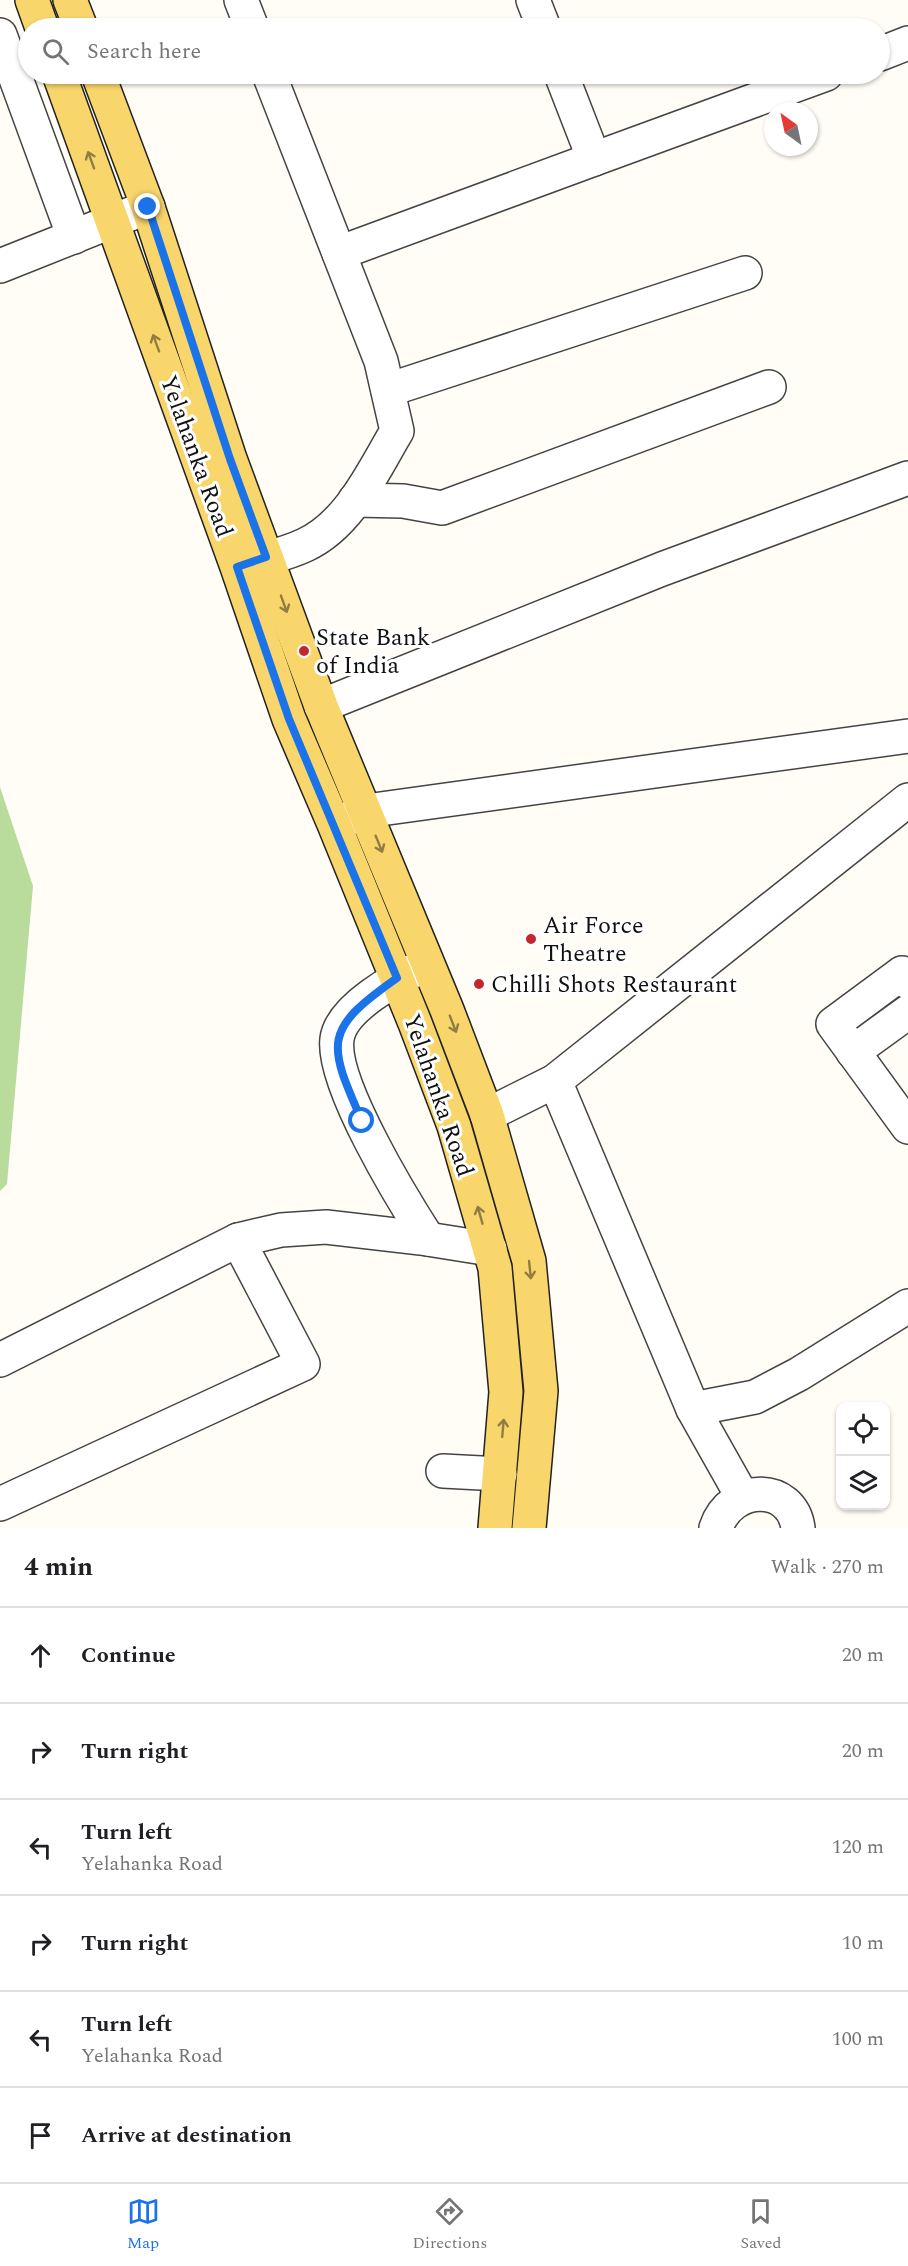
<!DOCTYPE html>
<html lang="en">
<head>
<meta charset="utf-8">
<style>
	:root { --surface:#fff; --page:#f2f2f2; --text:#202124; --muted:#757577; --line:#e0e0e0; --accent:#1a73e8 }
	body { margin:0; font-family:Spectral,serif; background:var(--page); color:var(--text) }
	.controls { position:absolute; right:18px; bottom:18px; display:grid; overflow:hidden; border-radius:12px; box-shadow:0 2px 4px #0004 }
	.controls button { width:54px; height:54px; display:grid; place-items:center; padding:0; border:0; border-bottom:2px solid var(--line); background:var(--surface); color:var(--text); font:30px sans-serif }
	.compass { position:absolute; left:764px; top:102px; width:54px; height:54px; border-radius:50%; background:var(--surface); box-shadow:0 2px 4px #0004; rotate:327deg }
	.stop { position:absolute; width:18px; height:18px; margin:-14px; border:4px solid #1a73e8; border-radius:50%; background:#fff }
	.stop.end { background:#1a73e8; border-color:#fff; box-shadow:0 2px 6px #0008 }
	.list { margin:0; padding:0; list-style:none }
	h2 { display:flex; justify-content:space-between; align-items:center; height:78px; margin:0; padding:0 24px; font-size:26px }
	h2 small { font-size:20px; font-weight:400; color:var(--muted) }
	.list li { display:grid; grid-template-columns:39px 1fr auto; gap:18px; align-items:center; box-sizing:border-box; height:96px; padding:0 24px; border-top:2px solid var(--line) }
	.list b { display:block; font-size:22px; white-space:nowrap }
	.list p { margin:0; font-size:20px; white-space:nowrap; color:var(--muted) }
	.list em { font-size:20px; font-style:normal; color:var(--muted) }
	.icon { flex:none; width:33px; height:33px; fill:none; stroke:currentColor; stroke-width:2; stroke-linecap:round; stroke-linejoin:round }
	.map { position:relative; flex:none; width:908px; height:1528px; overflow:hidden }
	.search { position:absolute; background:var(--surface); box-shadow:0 2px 4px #0004; left:18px; right:18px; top:18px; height:66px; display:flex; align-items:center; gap:15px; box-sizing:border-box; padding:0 21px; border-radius:33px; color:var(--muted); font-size:22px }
	.sheet { height:654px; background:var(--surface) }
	nav { display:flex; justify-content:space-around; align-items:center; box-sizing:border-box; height:84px; border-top:2px solid var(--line); background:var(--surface); font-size:16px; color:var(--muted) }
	nav a { display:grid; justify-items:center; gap:3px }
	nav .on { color:var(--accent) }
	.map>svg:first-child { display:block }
	.forest { fill:#b9dc9c }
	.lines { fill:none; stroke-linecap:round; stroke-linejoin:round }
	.minor-casing { stroke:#444; stroke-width:36 }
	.major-casing { stroke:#222; stroke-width:36 }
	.minor { stroke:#fff; stroke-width:33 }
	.major { stroke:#f9d66b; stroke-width:33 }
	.oneway { stroke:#917d42 }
	.route { stroke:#1a73e8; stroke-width:8 }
	.poi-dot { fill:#c4262e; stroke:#fff; stroke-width:2 }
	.labels { text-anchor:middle; stroke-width:6; stroke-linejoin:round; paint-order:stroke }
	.street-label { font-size:24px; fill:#111; stroke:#fff }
	.poi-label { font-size:24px; fill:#111; stroke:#fff; text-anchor:start }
</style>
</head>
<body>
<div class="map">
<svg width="908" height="1528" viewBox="0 0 908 1528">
	<rect width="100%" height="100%" fill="#fffdf5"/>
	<path class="forest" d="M 0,787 L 33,886 L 7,1184 L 0,1191 Z"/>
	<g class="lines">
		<defs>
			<g id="minor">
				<path d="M 241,0 L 252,28"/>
				<path d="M 533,0 L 544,28"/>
				<path d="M 0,35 L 74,237"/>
				<path d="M 880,54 L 908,43"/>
				<path d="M 594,159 L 826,74"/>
				<path d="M 339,253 L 594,159 L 561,74"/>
				<path d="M 0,266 L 148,207"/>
				<path d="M 388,390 L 745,273"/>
				<path d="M 355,500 L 403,501 L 442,508 L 769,387"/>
				<path d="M 239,567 C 261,559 284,555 305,545 C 350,524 373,471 397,431 L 381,361 L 269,74"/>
				<path d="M 321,706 L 662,569 L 908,478"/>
				<path d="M 338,823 L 366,811 L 908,736"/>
				<path d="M 422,967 C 396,978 341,1008 337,1039 C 331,1083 403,1200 428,1239"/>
				<path d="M 908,982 L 902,973 L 833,1024 L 908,1127"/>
				<path d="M 853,1052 L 908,1012"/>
				<path d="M 555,1081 L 693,1409 L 742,1496"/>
				<path d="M 487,1115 L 555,1081 L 908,800"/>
				<path d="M 238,1240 L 281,1230 L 326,1227 L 421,1238 L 490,1249"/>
				<path d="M 0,1360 L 238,1240 L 303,1364 L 0,1504"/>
				<path d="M 693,1409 L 755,1397 L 799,1374 L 908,1306"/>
				<path d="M 443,1471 L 500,1474"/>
				<path d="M 716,1528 C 731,1483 792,1483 798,1528"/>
			</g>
			<g id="major">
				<path d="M 32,0 L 42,28"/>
				<path d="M 70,0 L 81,28"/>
				<path d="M 59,74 L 237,567 L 289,719 L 334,824 L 415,1023 L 454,1126 L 495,1268 L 506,1392 L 495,1528"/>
				<path d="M 98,74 L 148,207 L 230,459 L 321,706 L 447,1010 L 487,1115 L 529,1261 L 541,1391 L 529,1528"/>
			</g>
		</defs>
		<use href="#minor" class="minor-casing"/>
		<use href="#major" class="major-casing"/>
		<use href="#minor" class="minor"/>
		<use href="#major" class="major"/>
	</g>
	<defs><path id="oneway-shaft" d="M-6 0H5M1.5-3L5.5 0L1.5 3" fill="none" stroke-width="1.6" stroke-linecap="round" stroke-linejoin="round" transform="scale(1.5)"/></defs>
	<g class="oneway">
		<use href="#oneway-shaft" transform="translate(91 160) rotate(-110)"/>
		<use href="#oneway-shaft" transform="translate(156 343) rotate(-110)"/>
		<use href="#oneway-shaft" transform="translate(284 604) rotate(70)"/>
		<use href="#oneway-shaft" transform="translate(379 844) rotate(68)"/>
		<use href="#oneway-shaft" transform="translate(453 1024) rotate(69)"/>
		<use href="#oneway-shaft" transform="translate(480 1215) rotate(-106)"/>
		<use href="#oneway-shaft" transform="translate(530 1270) rotate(84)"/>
		<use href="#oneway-shaft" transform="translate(503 1428) rotate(-85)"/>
	</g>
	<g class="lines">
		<path class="route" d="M 148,207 L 230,459 L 266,557 L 237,567 L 289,719 L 397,978 C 323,1030 327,1042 362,1121"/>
	</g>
	<g class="poi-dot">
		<circle cx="304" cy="651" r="6"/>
		<circle cx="531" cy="939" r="6"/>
		<circle cx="479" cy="984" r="6"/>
	</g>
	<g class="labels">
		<g class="street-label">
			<text transform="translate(197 456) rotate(70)" y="8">Yelahanka Road</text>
			<text transform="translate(439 1095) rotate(71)" y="8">Yelahanka Road</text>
		</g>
		<g class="poi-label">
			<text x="316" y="645">State Bank<tspan x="316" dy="28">of India</tspan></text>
			<text x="543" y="933">Air Force<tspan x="543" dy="28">Theatre</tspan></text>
			<text x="491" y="992">Chilli Shots Restaurant</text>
		</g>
	</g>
</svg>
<div class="controls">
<button><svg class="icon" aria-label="locate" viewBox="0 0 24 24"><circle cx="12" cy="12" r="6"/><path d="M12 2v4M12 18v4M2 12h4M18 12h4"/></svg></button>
<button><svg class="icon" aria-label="layers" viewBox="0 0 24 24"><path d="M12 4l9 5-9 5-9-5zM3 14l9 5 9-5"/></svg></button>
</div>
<svg class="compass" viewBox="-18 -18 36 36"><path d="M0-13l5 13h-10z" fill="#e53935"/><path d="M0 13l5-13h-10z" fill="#757577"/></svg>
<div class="stop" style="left:362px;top:1121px"></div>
<div class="stop end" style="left:148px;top:207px"></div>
<div class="search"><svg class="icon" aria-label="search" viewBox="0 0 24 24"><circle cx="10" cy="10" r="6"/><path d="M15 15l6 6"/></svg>Search here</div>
</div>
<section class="sheet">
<h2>4 min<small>Walk · 270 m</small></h2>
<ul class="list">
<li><svg class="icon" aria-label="ahead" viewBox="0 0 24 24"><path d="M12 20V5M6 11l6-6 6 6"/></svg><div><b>Continue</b></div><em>20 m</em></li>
<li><svg class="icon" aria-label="right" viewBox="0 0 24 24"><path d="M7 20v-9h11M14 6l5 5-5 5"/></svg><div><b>Turn right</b></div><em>20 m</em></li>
<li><svg class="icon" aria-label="left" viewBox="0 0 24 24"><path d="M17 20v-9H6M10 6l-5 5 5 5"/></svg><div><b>Turn left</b><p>Yelahanka Road</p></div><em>120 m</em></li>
<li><svg class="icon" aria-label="right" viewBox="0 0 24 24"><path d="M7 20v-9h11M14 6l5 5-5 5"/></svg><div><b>Turn right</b></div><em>10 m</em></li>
<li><svg class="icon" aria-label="left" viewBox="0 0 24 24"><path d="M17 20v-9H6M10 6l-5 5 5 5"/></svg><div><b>Turn left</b><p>Yelahanka Road</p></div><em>100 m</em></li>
<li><svg class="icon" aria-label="arrive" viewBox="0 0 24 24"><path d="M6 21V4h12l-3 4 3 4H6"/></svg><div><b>Arrive at destination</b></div></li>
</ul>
</section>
<nav>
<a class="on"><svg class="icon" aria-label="map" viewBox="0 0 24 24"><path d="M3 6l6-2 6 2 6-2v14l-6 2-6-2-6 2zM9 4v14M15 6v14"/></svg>Map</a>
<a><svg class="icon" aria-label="directions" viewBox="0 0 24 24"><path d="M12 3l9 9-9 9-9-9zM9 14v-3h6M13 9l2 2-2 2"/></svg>Directions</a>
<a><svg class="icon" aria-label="saved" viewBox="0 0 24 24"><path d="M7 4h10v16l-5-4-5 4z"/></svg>Saved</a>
</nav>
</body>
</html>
